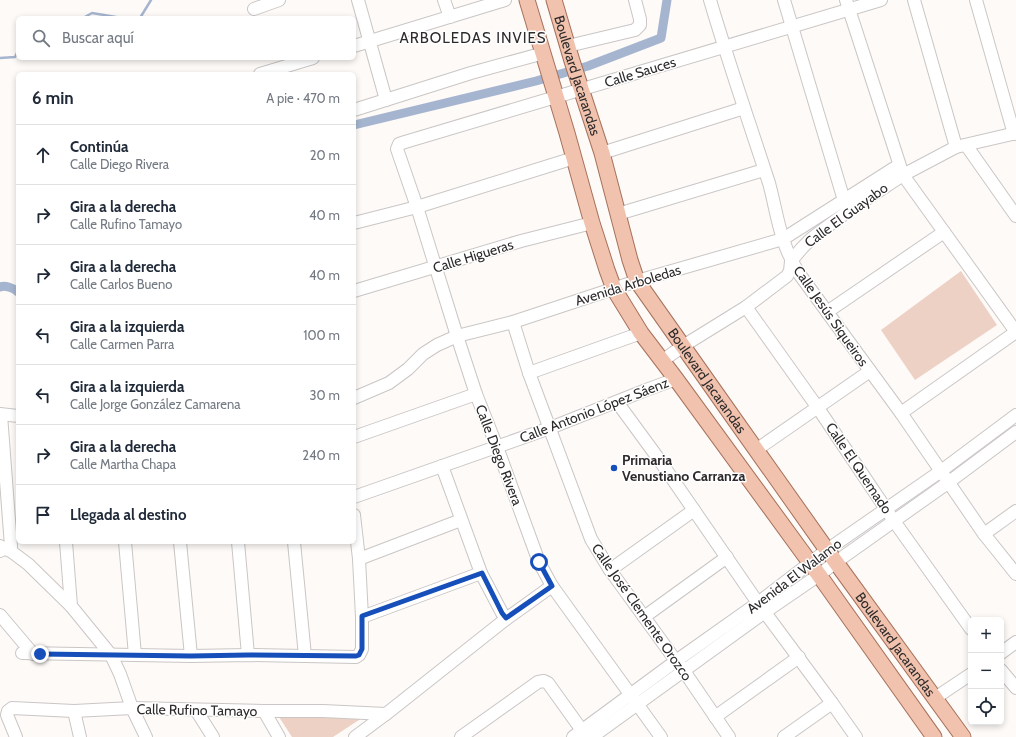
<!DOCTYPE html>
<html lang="es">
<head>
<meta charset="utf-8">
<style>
	:root { --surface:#fff; --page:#f2f2f3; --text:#1f2937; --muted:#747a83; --line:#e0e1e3 }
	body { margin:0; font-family:Cabin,sans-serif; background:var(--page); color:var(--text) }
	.controls { position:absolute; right:12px; bottom:12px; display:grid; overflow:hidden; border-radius:6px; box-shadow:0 2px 6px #0003 }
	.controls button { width:36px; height:36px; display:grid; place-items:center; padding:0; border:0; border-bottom:1px solid var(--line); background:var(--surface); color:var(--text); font:20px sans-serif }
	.stop { position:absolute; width:12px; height:12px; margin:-9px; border:3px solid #164eba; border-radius:50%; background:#fff }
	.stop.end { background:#164eba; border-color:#fff; box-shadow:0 1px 4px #0008 }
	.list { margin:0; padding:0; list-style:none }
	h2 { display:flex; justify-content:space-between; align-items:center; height:52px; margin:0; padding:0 16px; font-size:17px }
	h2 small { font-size:13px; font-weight:400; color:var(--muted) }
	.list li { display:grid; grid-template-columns:26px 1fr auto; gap:12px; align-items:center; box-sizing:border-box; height:60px; padding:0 16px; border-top:1px solid var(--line) }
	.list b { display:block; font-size:15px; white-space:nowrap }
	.list p { margin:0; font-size:13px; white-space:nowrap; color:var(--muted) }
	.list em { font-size:13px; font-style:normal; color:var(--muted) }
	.icon { flex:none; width:22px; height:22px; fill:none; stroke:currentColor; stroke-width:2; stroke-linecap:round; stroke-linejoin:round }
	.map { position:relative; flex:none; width:1016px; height:737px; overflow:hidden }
	.search { position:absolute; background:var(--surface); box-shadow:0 2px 6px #0003; left:16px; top:16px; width:340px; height:44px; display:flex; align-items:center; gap:10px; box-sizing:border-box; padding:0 14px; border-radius:6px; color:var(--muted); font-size:15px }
	.panel { position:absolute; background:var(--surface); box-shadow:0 2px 6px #0003; left:16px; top:72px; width:340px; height:472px; border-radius:6px }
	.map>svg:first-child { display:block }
	.green { fill:#eed1c5 }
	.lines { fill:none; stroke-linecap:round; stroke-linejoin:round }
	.stream { stroke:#a6b5cf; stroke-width:2.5 }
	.canal { stroke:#a6b5cf; stroke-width:9 }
	.minor-casing { stroke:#cac6c5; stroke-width:14 }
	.major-casing { stroke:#a6725c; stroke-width:17 }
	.minor { stroke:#fff; stroke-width:12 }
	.major { stroke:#f1c2ad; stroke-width:15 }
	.route { stroke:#164eba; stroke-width:5 }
	.poi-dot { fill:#164eba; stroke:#fff; stroke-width:1.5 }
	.labels { text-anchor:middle; stroke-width:3; stroke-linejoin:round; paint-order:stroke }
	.street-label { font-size:14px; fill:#2d2b2b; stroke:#fff }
	.poi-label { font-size:14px; font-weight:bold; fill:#2d2b2b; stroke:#fff; text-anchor:start }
	.neighbourhood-label { font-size:15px; letter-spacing:1px; fill:#2d2b2b; stroke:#fff }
</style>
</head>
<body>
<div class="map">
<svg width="1016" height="737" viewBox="0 0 1016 737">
	<rect width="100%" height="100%" fill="#fefaf8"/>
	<g class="green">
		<path d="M 961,271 L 997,325 L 915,380 L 881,330 Z"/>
		<path d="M 279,717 L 362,718 L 333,737 L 292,737 Z"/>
	</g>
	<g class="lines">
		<g class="stream">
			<path d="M 83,18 L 92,13 L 116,17 L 118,18"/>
			<path d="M 140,18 L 151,0"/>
			<path d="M 0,58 L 15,57 L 18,51"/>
		</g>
		<g class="canal">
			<path d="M 354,125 L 536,81 L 588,66 L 661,38 L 667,0"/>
			<path d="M 0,287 C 5,285 14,288 18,292"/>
		</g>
		<defs>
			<g id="minor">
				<path d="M 358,0 L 386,100"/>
				<path d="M 444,0 L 450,17"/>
				<path d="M 710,0 C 728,61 749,122 769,183 C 774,201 777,221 783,239 C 787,252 793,264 800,275 L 901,413 L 984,534 L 1016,574"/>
				<path d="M 784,0 L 846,207"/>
				<path d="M 846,0 L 903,175 L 1016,332"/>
				<path d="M 914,0 L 956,147"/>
				<path d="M 976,0 L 1014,134"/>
				<path d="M 254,9 L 279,0"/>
				<path d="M 354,46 L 505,0"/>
				<path d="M 568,46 L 635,30 L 640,25 L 640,19 L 635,0"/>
				<path d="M 260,74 L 313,58"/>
				<path d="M 354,110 L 471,73 L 544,53"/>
				<path d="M 966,145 L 1016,216"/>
				<path d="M 602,153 L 744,108"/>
				<path d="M 618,214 L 764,170"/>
				<path d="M 354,223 L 417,207 L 574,158"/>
				<path d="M 354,291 L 521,241 L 592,223"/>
				<path d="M 746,307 L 818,408 L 894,521 L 971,629"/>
				<path d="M 827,312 L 944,232"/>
				<path d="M 513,322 L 529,373 L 591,539 L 610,570 L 676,661 L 684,671 L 729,737"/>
				<path d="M 662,361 L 683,346 L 746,307 L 787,276 L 790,271 L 791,261 L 802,248 L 812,238 L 847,212 L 903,175 L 956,147 L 1016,133"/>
				<path d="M 529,373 L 641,333"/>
				<path d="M 354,398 L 389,383 L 408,369 L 423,354 L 437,345 L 457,336 L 513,322 L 637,281 L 783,239 L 899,165"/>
				<path d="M 617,402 L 658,458 L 758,603 L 832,703 L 856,737"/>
				<path d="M 901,413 L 1016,332"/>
				<path d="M 0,414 L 18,416"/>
				<path d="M 354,437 L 476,394"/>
				<path d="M 756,450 L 870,371"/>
				<path d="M 442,466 L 481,573 L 502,613 L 506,619"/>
				<path d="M 354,497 L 550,428 L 646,390 L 676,379"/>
				<path d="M 984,534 L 1016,511"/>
				<path d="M 66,542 L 71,606"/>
				<path d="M 125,542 L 135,655"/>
				<path d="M 180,542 L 191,656"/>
				<path d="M 238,542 L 248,655"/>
				<path d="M 294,542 L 305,656"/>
				<path d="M 0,546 L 12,552 L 28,564 L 71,606 L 111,655 L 120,674 L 132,708 L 146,737"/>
				<path d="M 0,551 L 11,546 L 1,415"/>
				<path d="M 359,559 L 461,520"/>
				<path d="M 610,570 L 694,510"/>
				<path d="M 0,615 L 33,654"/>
				<path d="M 362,617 L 481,573"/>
				<path d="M 644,617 L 727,557"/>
				<path d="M 22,653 L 191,656 L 248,655 L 356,657 L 359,655 L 362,649 L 362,617 L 359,559 L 354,515"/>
				<path d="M 1001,653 L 1016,642"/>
				<path d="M 1001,670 L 1016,688"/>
				<path d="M 935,698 L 971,674"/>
				<path d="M 196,710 L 213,737"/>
				<path d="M 74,711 L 80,737"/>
				<path d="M 264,711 L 279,737"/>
				<path d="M 715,717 L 799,657"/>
				<path d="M 16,737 L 7,715 L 8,711 L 12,708 L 74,711 L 132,708 L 264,711 L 323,711 L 386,714 L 506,619 L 552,586"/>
				<path d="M 355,737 L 386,714"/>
				<path d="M 461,737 L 538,682 L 544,681 L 548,683 L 586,736"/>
				<path d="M 573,737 L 676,661 L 758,603 L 827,550 L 941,471 L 1016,415"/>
				<path d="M 592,737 L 765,612 L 819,575 L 836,562 L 949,482 L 1016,432"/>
				<path d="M 661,737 L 552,586 L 539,562 L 497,447 L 476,394 L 457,336 L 417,207 L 397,149 L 399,144 L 405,142 L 881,0"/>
				<path d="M 784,737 L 832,703"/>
			</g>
			<g id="major">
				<path d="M 527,0 L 567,133 L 592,223 L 607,270 L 614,289 L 641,333 L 676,379 L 819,575 L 934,737"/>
				<path id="s1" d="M 554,0 L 572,61 L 602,153 L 630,260 L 637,281 L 723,403 L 827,550 L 963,737"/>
			</g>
		</defs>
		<use href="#minor" class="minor-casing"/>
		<use href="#major" class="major-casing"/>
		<use href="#minor" class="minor"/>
		<use href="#major" class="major"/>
	</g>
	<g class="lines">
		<path class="route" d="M 40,654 L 191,656 L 248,655 L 356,656 L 359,655 L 362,649 L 362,616 L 482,573 L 502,613 L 506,618 L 552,586 L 539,562"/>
	</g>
	<circle class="poi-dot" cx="614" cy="468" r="4"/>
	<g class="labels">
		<g class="street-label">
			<text transform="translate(640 72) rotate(-17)" y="5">Calle Sauces</text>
			<text dy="5" stroke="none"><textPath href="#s1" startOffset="79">Boulevard Jacarandas</textPath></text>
			<text transform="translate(846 215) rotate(-36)" y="5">Calle El Guayabo</text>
			<text transform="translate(473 256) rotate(-17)" y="5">Calle Higueras</text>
			<text transform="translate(628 285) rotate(-17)" y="5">Avenida Arboledas</text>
			<text transform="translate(831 316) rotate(55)" y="5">Calle Jesús Siqueiros</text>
			<text dy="5" stroke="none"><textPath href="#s1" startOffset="415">Boulevard Jacarandas</textPath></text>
			<text transform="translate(594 410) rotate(-21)" y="5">Calle Antonio López Sáenz</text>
			<text transform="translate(499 455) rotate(69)" y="5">Calle Diego Rivera</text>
			<text transform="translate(859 468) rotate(56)" y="5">Calle El Quemado</text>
			<text transform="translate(794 576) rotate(-37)" y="5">Avenida El Walamo</text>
			<text transform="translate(642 612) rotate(55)" y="5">Calle José Clemente Orozco</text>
			<text dy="5" stroke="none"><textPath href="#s1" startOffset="739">Boulevard Jacarandas</textPath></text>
			<text transform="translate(197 710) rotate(1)" y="5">Calle Rufino Tamayo</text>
		</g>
		<g class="poi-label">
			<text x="622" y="465">Primaria<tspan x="622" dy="16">Venustiano Carranza</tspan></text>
		</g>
		<g class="neighbourhood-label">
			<text x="473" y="43">ARBOLEDAS INVIES</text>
		</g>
	</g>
</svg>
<div class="controls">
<button>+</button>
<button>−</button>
<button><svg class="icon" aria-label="locate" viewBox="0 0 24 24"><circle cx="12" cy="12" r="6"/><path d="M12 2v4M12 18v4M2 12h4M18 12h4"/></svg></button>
</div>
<div class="stop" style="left:539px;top:562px"></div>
<div class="stop end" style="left:40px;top:654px"></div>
<div class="search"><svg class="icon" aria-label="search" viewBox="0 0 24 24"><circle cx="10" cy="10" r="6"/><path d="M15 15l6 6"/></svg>Buscar aquí</div>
<section class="panel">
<h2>6 min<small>A pie · 470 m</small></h2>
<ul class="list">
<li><svg class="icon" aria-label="ahead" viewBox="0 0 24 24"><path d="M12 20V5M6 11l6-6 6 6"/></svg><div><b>Continúa</b><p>Calle Diego Rivera</p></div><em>20 m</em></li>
<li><svg class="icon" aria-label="right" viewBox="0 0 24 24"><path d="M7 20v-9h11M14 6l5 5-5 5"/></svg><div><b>Gira a la derecha</b><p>Calle Rufino Tamayo</p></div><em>40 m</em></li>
<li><svg class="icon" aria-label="right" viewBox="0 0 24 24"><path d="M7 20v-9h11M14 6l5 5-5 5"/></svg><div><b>Gira a la derecha</b><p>Calle Carlos Bueno</p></div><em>40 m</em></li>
<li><svg class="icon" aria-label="left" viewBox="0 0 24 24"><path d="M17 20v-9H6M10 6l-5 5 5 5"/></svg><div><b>Gira a la izquierda</b><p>Calle Carmen Parra</p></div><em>100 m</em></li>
<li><svg class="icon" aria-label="left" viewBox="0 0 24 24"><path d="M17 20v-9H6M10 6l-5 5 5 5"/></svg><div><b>Gira a la izquierda</b><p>Calle Jorge González Camarena</p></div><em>30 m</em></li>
<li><svg class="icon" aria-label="right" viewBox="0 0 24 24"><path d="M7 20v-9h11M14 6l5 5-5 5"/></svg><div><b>Gira a la derecha</b><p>Calle Martha Chapa</p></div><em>240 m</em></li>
<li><svg class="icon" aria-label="arrive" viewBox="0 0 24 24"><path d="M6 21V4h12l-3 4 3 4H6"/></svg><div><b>Llegada al destino</b></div></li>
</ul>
</section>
</div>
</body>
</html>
